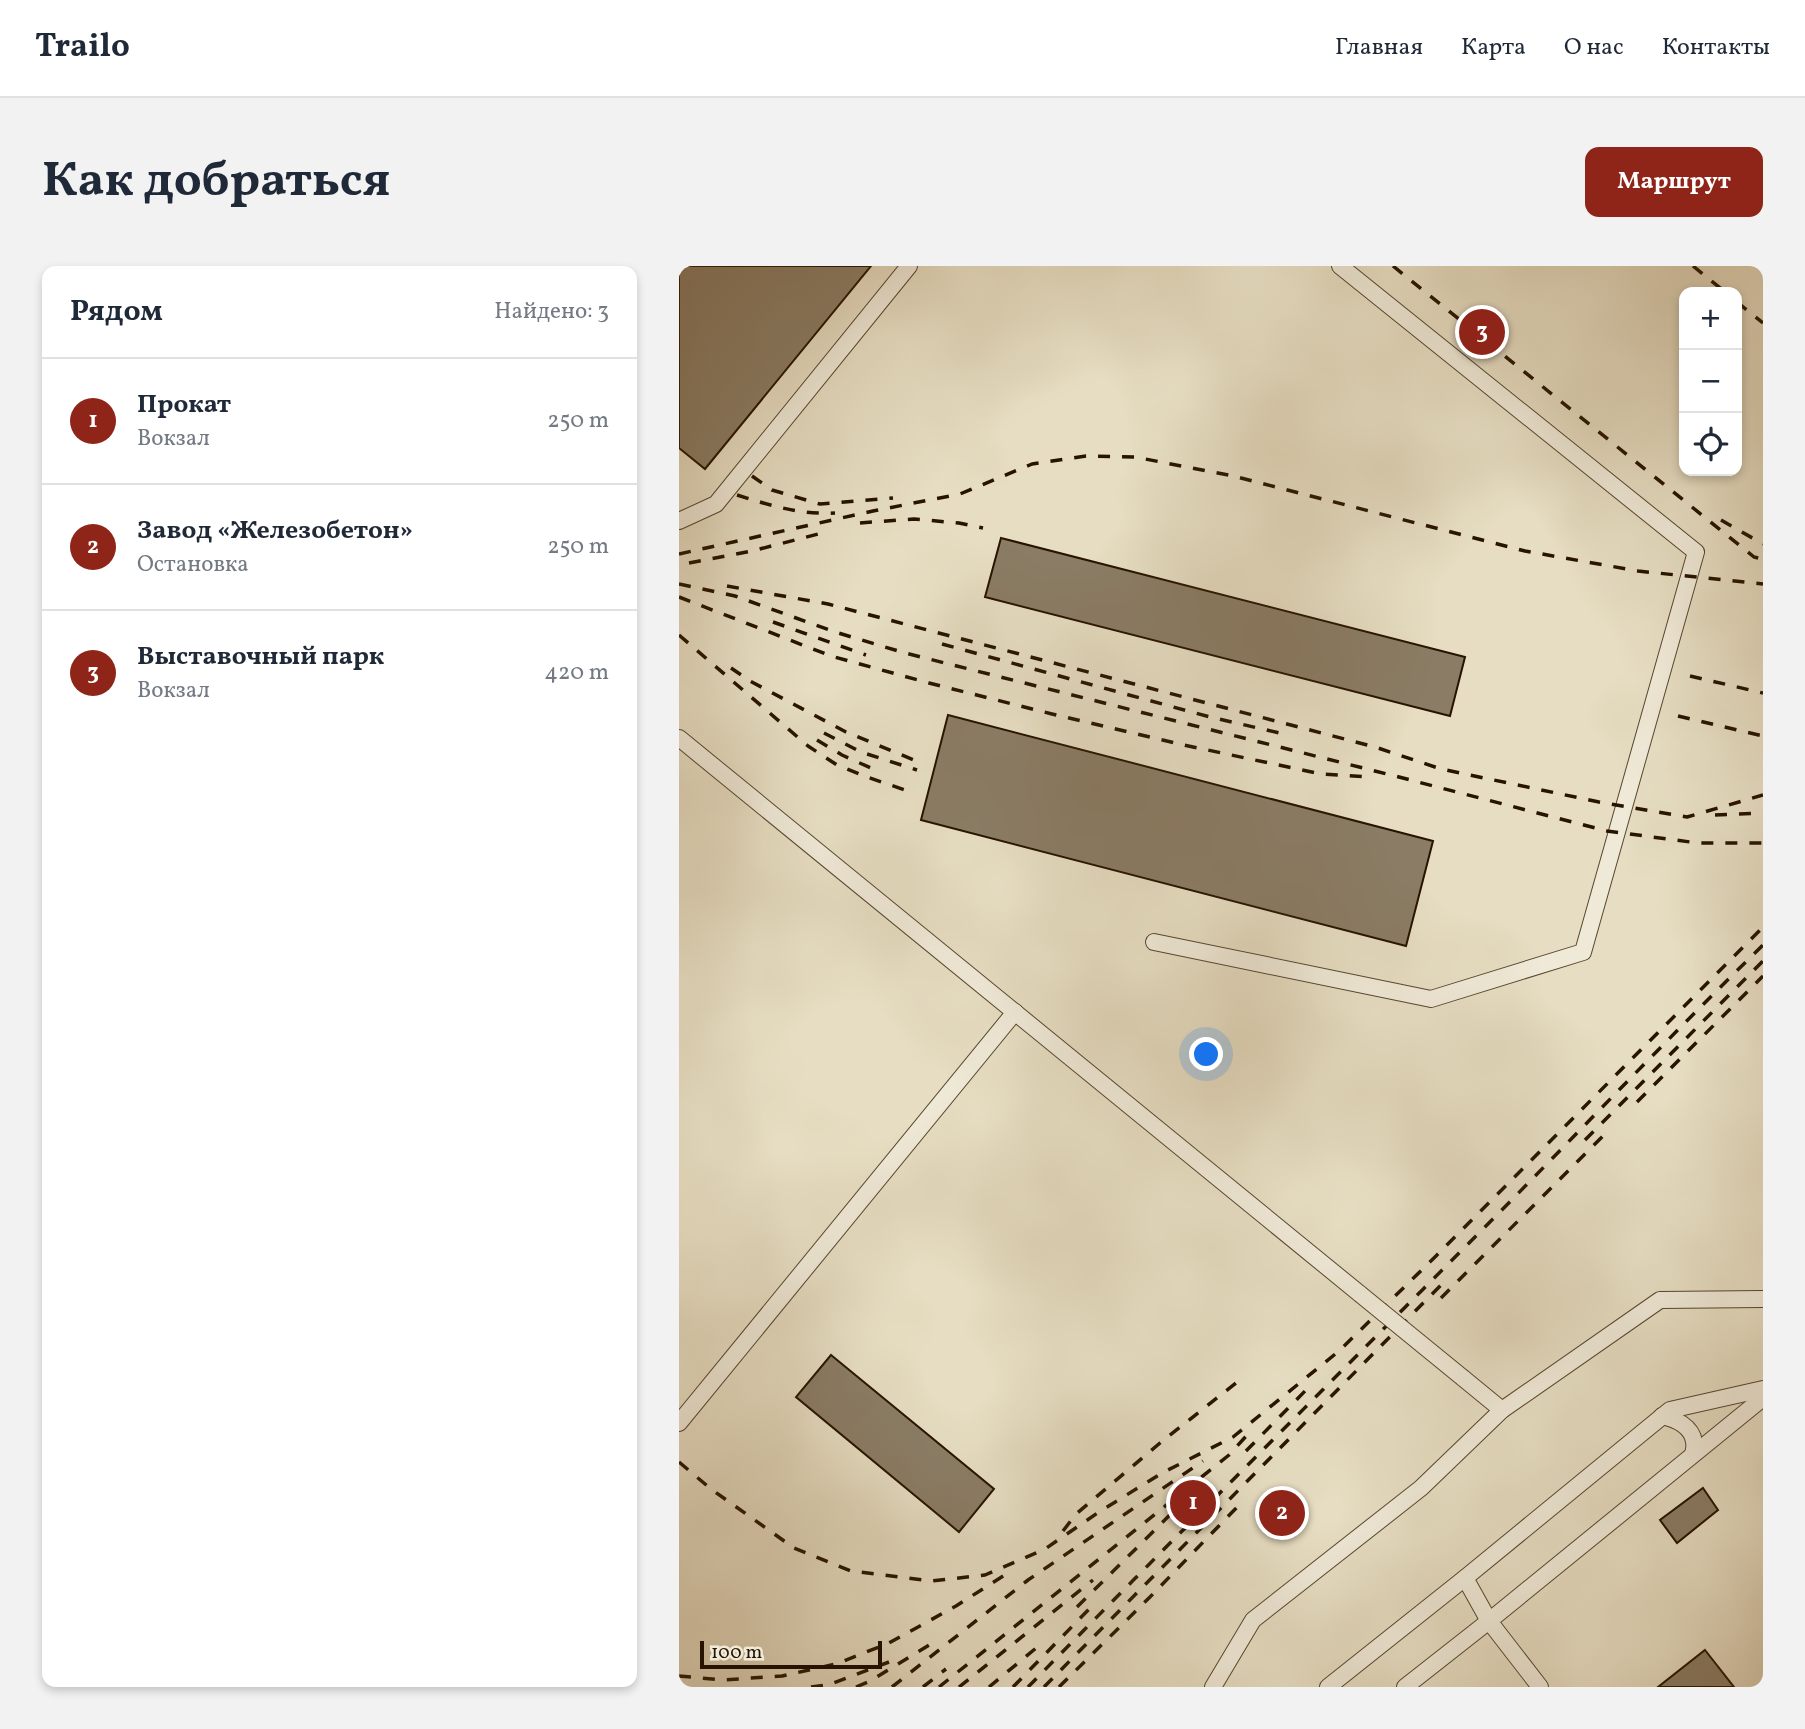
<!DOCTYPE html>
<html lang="ru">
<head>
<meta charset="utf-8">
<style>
	:root { --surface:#fff; --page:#f2f2f3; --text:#1f2937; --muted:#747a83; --line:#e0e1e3; --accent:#8f2418 }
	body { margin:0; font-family:Vollkorn,serif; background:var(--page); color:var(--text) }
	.controls { position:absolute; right:21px; top:21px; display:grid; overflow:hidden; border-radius:14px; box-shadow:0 4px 10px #0003 }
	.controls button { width:63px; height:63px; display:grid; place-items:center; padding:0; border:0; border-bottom:2px solid var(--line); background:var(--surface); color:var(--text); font:35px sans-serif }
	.scale { position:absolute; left:21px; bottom:18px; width:182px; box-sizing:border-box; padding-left:7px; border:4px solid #271300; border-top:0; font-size:19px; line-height:24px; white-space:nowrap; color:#271300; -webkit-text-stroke:5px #efe9d7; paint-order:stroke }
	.you { position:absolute; left:528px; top:789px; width:24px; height:24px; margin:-18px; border:5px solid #fff; border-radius:50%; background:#1a73e8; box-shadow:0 0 0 10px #1a73e833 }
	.badge { display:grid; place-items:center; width:46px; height:46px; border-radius:50%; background:var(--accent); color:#fff; font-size:23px; font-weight:700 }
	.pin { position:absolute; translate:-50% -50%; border:4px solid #fff; box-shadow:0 2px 7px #0006 }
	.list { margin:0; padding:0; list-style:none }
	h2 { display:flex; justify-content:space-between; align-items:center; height:91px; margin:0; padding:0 28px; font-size:30px }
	h2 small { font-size:23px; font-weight:400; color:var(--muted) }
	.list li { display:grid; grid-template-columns:46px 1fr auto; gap:21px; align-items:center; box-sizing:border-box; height:126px; padding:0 28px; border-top:2px solid var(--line) }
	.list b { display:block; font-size:26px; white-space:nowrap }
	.list p { margin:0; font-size:23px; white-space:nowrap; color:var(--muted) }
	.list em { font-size:23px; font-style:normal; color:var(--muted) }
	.icon { flex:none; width:38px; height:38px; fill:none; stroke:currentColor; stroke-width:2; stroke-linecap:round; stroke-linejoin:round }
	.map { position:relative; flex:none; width:1084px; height:1421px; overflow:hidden; border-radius:14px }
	header { display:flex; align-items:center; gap:42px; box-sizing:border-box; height:98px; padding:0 35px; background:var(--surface); border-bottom:2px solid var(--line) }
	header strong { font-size:33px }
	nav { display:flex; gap:38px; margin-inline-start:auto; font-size:24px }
	.intro { display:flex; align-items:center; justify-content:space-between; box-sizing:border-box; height:168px; padding:0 42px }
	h1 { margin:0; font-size:49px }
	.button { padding:18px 32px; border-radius:14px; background:var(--accent); color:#fff; font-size:24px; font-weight:700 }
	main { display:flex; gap:42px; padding:0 42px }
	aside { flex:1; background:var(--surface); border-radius:14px; box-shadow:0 4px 10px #0003 }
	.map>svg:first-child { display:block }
	.building { fill:#8a7c65; stroke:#271300; stroke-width:2 }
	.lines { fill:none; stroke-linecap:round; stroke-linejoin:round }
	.minor-casing { stroke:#574630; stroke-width:18 }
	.minor { stroke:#efe9d7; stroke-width:16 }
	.rail { stroke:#271300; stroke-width:3.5; stroke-dasharray:12 12; stroke-linecap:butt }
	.minor-bridge-casing { stroke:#574630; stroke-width:18; stroke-linecap:butt }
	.minor-bridge { stroke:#efe9d7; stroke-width:16 }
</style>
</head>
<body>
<header>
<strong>Trailo</strong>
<nav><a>Главная</a><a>Карта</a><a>О нас</a><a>Контакты</a></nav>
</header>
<div class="intro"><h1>Как добраться</h1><a class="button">Маршрут</a></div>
<main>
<aside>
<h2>Рядом<small>Найдено: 3</small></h2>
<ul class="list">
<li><span class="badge">1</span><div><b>Прокат</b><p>Вокзал</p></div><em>250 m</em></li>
<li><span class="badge">2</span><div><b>Завод «Железобетон»</b><p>Остановка</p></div><em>250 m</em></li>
<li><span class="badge">3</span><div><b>Выставочный парк</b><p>Вокзал</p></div><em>420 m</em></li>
</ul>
</aside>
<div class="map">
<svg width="1084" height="1421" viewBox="0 0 1084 1421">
	<rect width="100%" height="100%" fill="#e6ddc2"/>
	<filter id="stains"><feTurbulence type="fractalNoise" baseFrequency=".00286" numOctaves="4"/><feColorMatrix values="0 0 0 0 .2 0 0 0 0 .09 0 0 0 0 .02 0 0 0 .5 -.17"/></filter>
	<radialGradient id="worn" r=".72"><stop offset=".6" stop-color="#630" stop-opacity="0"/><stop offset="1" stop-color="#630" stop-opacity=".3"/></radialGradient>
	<g class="building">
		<path d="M 0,0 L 192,0 L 26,203 L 0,182 Z"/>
		<path d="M 322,272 L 786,391 L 771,450 L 306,331 Z"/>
		<path d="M 269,449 L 754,575 L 727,680 L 242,554 Z"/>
		<path d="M 152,1089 L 315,1223 L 280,1266 L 117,1131 Z"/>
		<path d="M 1024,1222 L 1039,1244 L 998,1277 L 981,1254 Z"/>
		<path d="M 1026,1384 L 1055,1421 L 979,1421 Z"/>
	</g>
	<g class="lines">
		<defs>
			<g id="minor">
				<path d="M 0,255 L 37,238 L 230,0"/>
				<path d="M 0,472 L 681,1028"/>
				<path d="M 475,676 L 752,733 L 904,686 L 1017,286 L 661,0"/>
				<path d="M 784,1112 L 823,1144"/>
				<path d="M 983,1150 C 996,1153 1013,1160 1015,1176 C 1016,1180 1015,1184 1014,1188"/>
				<path d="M 0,1157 L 336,746"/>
				<path d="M 786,1312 L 810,1355 L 861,1421"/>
				<path d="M 534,1421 L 574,1354 L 742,1222 L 823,1144 L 981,1034 L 1084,1033"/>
				<path d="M 649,1421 L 786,1312 L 991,1144 L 1084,1123"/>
				<path d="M 726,1421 L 810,1355 L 1084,1132"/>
			</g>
		</defs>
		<use href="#minor" class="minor-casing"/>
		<use href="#minor" class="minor"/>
		<g class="rail">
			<path d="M 714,0 L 1075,291 L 1084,293"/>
			<path d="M 1014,0 L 1046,26"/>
			<path d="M 1058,36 L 1084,57"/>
			<path d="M 73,210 L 93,224 L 141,238 L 214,232"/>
			<path d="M 58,229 C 90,239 121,249 156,247"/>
			<path d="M 1042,254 L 1084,278"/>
			<path d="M 181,257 L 235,253 L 280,257 L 304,262"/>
			<path d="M 0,288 L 194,245 L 281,228 L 353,198 L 407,190 L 456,191 L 554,210 L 846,285 L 959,305 L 1084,318"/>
			<path d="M 10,297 L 73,285 L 147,266"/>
			<path d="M 0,318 L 56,330 L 156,366 L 226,387 L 716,510 L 928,565 L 1019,577 L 1084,577"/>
			<path d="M 48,320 L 149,338 L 696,481 L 762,503 L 920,536 L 1008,551 L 1084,529"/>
			<path d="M 0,331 L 152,390 L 250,417 L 373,448 L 505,479 L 642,508 L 692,511"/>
			<path d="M 94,356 L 187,389"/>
			<path d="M 0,369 L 129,480 L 158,499 L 188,511 L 226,524"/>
			<path d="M 263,378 L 531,451 L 605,468"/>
			<path d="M 52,402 L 71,415 L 167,466 L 235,494"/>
			<path d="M 1011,410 L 1084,427"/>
			<path d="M 999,450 L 1084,470"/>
			<path d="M 145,467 L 182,486 L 238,504"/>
			<path d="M 138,474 L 163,489 L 194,503"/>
			<path d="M 1036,549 L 1084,547"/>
			<path d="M 958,836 L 1084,710"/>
			<path d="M 906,874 L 1084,695"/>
			<path d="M 762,1032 L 925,869"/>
			<path d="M 567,1185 L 628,1123 L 631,1115"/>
			<path d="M 0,1196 L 32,1223 L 115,1282 L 172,1305 L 253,1315 L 306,1309 L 366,1283 L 420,1246 L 483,1207 L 554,1171 L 660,1085 L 757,990 L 1084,661"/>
			<path d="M 384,1265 L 397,1248 L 481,1177 L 562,1113"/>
			<path d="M 398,1341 L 505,1235"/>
			<path d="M 0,1410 L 44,1414 L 103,1410 L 157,1398 L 210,1377 L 277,1340 L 329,1307"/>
			<path d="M 0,1420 L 5,1421"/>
			<path d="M 132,1421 L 149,1419 L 210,1396"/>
			<path d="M 177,1421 L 191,1415 L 257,1375"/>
			<path d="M 213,1421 L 349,1314 L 524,1195"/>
			<path d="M 244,1421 L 267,1403"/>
			<path d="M 260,1421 L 550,1189 L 570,1167"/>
			<path d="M 280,1421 L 414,1314"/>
			<path d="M 310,1421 L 362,1378"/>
			<path d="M 334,1421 L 417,1336"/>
			<path d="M 349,1421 C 500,1267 653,1115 805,962 C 898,868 989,772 1084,679"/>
			<path d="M 365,1421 L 766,1015"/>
			<path d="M 380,1421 L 471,1331 L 564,1235"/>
		</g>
		<defs>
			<path id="minor-bridge" d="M 681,1028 L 784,1112"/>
		</defs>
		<use href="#minor-bridge" class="minor-bridge-casing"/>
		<use href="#minor-bridge" class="minor-bridge"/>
	</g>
	<rect width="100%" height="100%" filter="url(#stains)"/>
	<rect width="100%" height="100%" fill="url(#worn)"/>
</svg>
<div class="controls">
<button>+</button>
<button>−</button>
<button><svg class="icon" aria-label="locate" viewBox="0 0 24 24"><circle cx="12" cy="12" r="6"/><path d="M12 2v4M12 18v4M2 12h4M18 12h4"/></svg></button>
</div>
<div class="scale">100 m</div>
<div class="you"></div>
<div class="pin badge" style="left:514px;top:1237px">1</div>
<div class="pin badge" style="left:603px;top:1247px">2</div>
<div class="pin badge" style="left:803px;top:66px">3</div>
</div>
</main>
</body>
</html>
